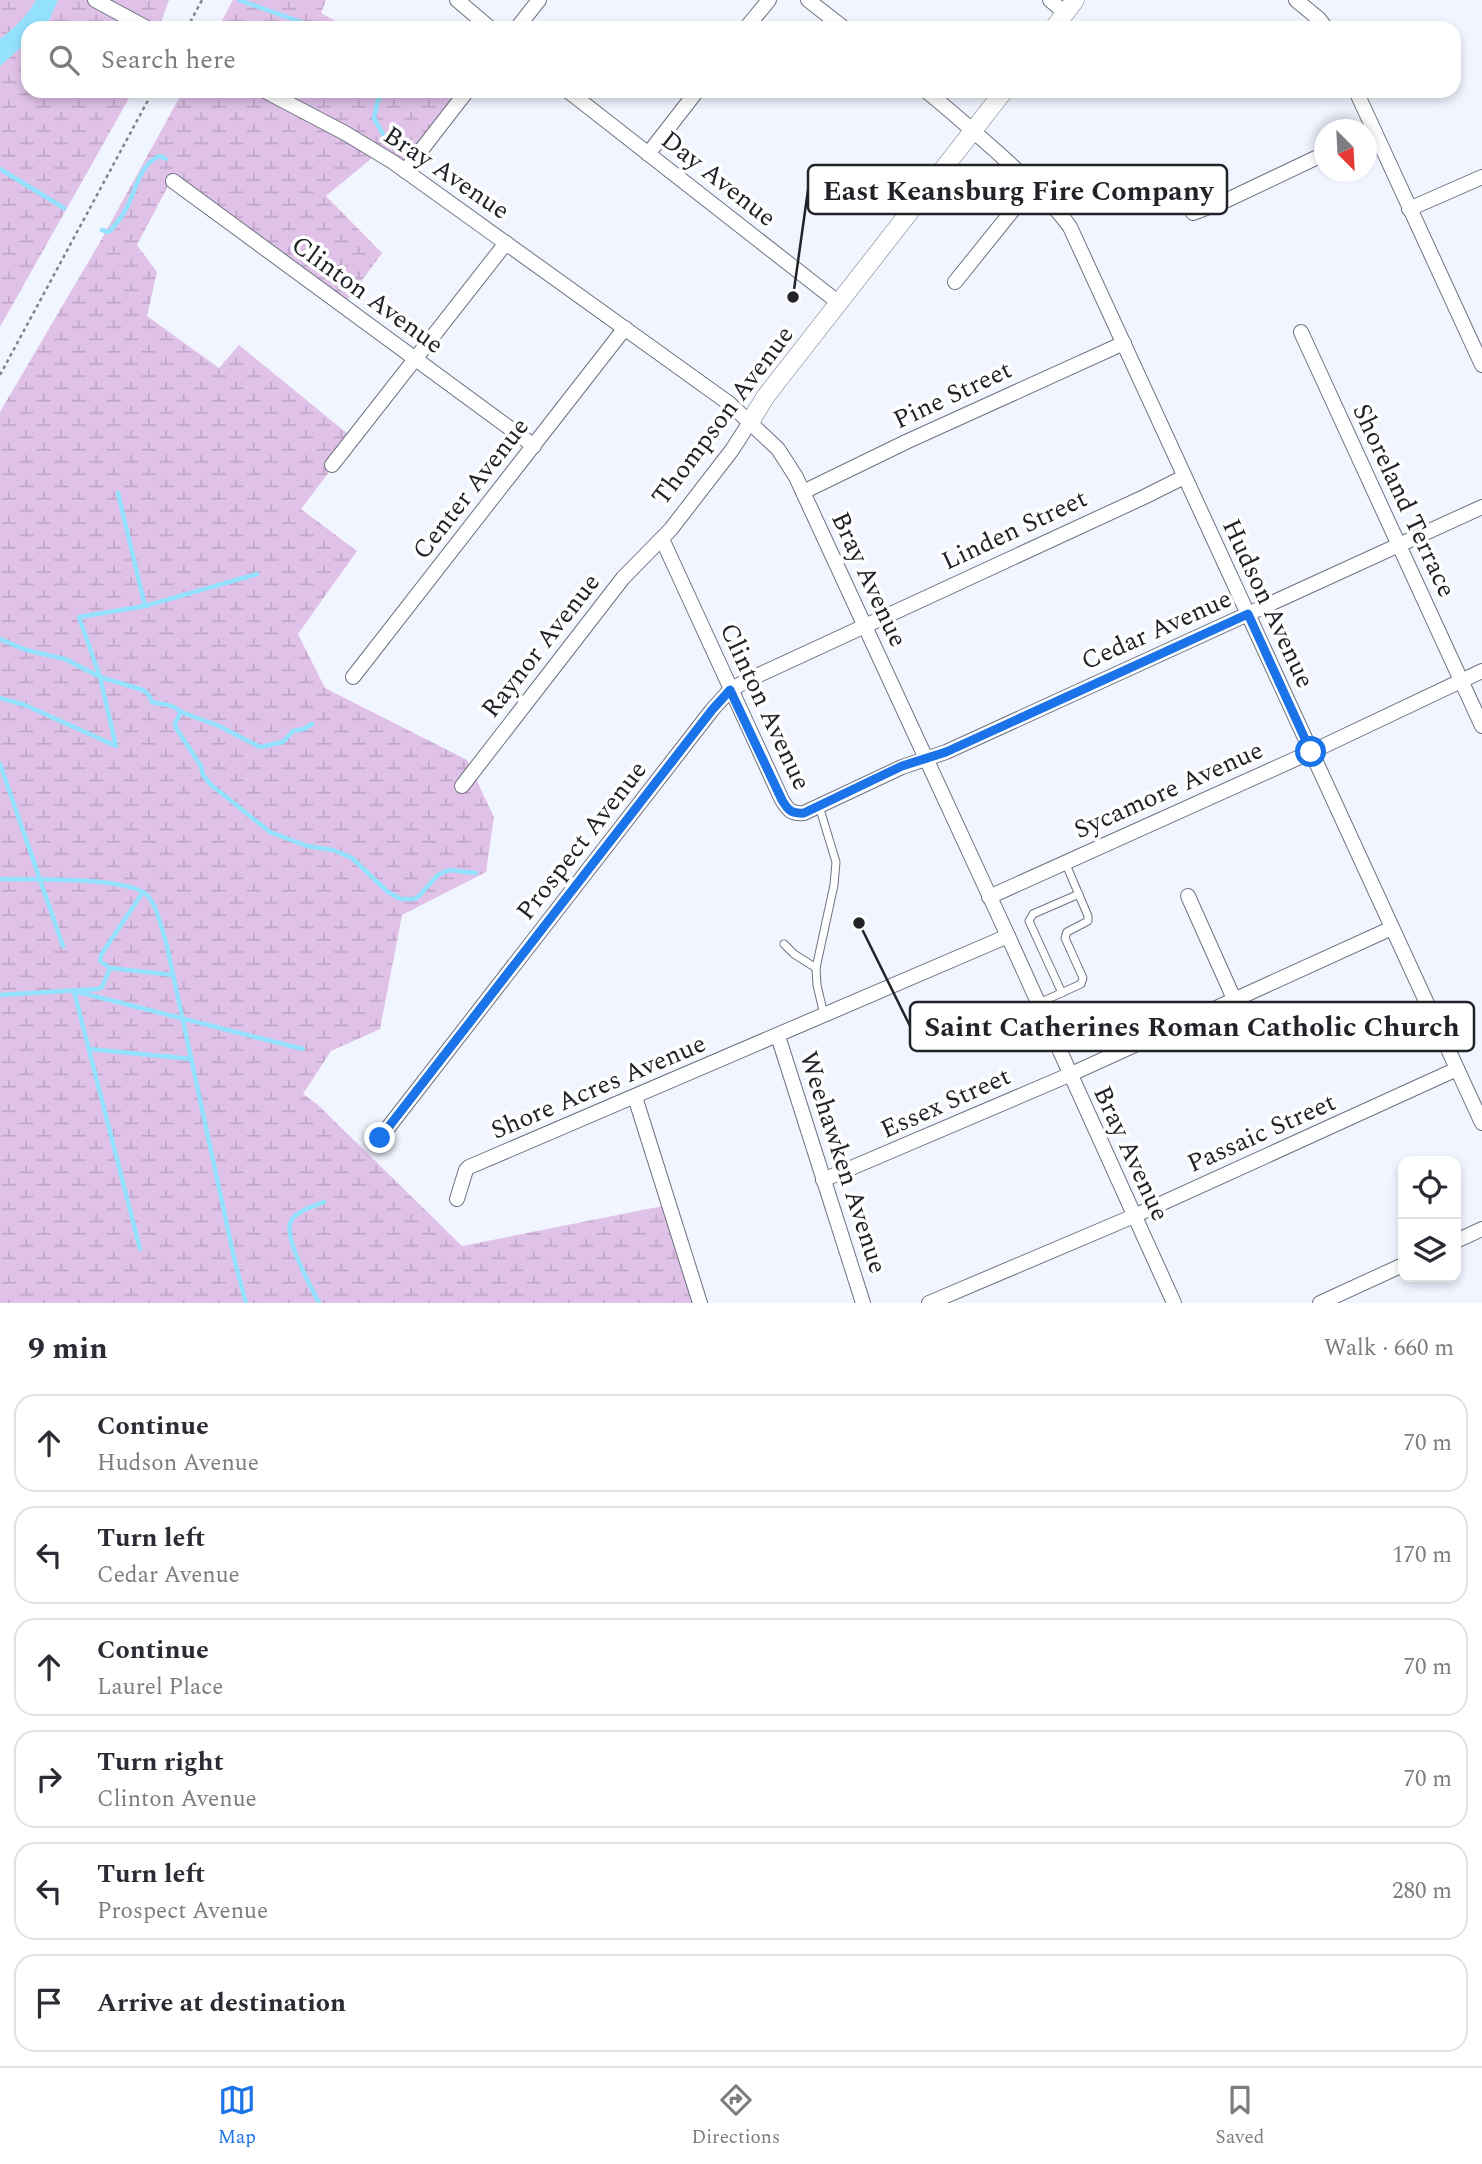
<!DOCTYPE html>
<html lang="en">
<head>
<meta charset="utf-8">
<style>
	:root { --surface:#fff; --page:#f2f2f3; --text:#2b2b33; --muted:#7c7c81; --line:#e1e1e2; --accent:#1a73e8 }
	body { margin:0; font-family:Spectral,serif; background:var(--page); color:var(--text) }
	.controls { position:absolute; right:21px; bottom:21px; display:grid; overflow:hidden; border-radius:14px; box-shadow:0 4px 10px #0003 }
	.controls button { width:63px; height:63px; display:grid; place-items:center; padding:0; border:0; border-bottom:2px solid var(--line); background:var(--surface); color:var(--text); font:35px sans-serif }
	.compass { position:absolute; left:1314px; top:119px; width:63px; height:63px; border-radius:50%; background:var(--surface); box-shadow:0 4px 10px #0003; rotate:156deg }
	.stop { position:absolute; width:21px; height:21px; margin:-16px; border:5px solid #1a73e8; border-radius:50%; background:#fff }
	.stop.end { background:#1a73e8; border-color:#fff; box-shadow:0 2px 7px #0008 }
	.list { margin:0; padding:0; list-style:none }
	h2 { display:flex; justify-content:space-between; align-items:center; height:91px; margin:0; padding:0 28px; font-size:30px }
	h2 small { font-size:23px; font-weight:400; color:var(--muted) }
	.list li { display:grid; grid-template-columns:46px 1fr auto; gap:21px; align-items:center; box-sizing:border-box; height:98px; margin:0 14px 14px; padding:0 14px; border:2px solid var(--line); border-radius:21px }
	.list b { display:block; font-size:26px; white-space:nowrap }
	.list p { margin:0; font-size:23px; white-space:nowrap; color:var(--muted) }
	.list em { font-size:23px; font-style:normal; color:var(--muted) }
	.icon { flex:none; width:38px; height:38px; fill:none; stroke:currentColor; stroke-width:2; stroke-linecap:round; stroke-linejoin:round }
	.map { position:relative; flex:none; width:1482px; height:1303px; overflow:hidden }
	.search { position:absolute; background:var(--surface); box-shadow:0 4px 10px #0003; left:21px; right:21px; top:21px; height:77px; display:flex; align-items:center; gap:18px; box-sizing:border-box; padding:0 24px; border-radius:21px; color:var(--muted); font-size:26px }
	.sheet { height:763px; background:var(--surface) }
	nav { display:flex; justify-content:space-around; align-items:center; box-sizing:border-box; height:98px; border-top:2px solid var(--line); background:var(--surface); font-size:19px; color:var(--muted) }
	nav a { display:grid; justify-items:center; gap:4px }
	nav .on { color:var(--accent) }
	.map>svg:first-child { display:block }
	.wetland { fill:url(#wetland-marsh) }
	.water { fill:#93e1fd }
	.lines { fill:none; stroke-linecap:round; stroke-linejoin:round }
	.stream { stroke:#93e1fd; stroke-width:4.5 }
	.service-casing { stroke:#6e7382; stroke-width:9 }
	.minor-casing { stroke:#6e7382; stroke-width:16 }
	.tertiary-casing { stroke:#6e7382; stroke-width:19 }
	.path { stroke:#80838b; stroke-width:2.5; stroke-dasharray:3.5 3.5; stroke-linecap:butt }
	.service { stroke:#fff; stroke-width:7 }
	.minor { stroke:#fff; stroke-width:14 }
	.tertiary { stroke:#fff; stroke-width:18 }
	.route { stroke:#1a73e8; stroke-width:9 }
	.labels { text-anchor:middle; stroke-width:7; stroke-linejoin:round; paint-order:stroke }
	.street-label { font-size:26px; fill:#212329; stroke:#fff }
	.leader { fill:none; stroke:#212329; stroke-width:2.5 }
	.callout-dot { fill:#212329; stroke:#fff; stroke-width:2.5 }
	.callout { fill:#fff; stroke:#212329; stroke-width:2.5 }
	.callout-label { font-size:28px; text-anchor:middle; font-weight:bold; fill:#212329 }
</style>
</head>
<body>
<div class="map">
<svg width="1482" height="1303" viewBox="0 0 1482 1303">
	<defs>
		<pattern id="wetland-marsh" width="20" height="14" patternUnits="userSpaceOnUse" patternTransform="scale(1.75)"><rect width="20" height="14" fill="#e0c2e9"/><path d="M1 5h8M5 5V1M11 12h8M15 12V8" fill="none" stroke="#c0a6c8"/></pattern>
	</defs>
	<rect width="100%" height="100%" fill="#f1f5ff"/>
	<g class="wetland">
		<path d="M 0,0 L 36,0 C 28,16 14,28 0,39 Z"/>
		<path d="M 58,0 L 169,0 L 159,28 L 43,28 L 47,25 Z"/>
		<path d="M 233,0 L 326,0 L 321,13 L 348,28 L 218,28 Z"/>
		<path d="M 28,41 L 28,91 L 133,91 L 0,327 L 0,66 Z"/>
		<path d="M 183,91 L 460,91 L 404,173 L 377,154 L 326,196 L 382,253 L 341,309 L 169,184 L 137,245 L 157,272 L 147,316 L 219,368 L 239,345 L 354,439 L 301,509 L 357,551 L 298,634 L 325,688 L 467,760 L 494,817 L 486,872 L 402,915 L 380,1029 L 331,1051 L 303,1094 L 317,1104 L 462,1246 L 668,1205 L 699,1303 L 0,1303 L 0,412 L 100,242 Z"/>
	</g>
	<path class="water" d="M 36,0 L 58,0 L 47,25 L 43,28 L 28,28 L 28,41 L 0,66 L 0,39 C 14,28 28,16 36,0 Z"/>
	<g class="lines">
		<g class="stream">
			<path d="M 239,0 L 318,28"/>
			<path d="M 383,134 L 374,118 L 378,100 L 385,91"/>
			<path d="M 0,169 L 64,208"/>
			<path d="M 102,230 L 108,232 L 111,230 C 117,223 123,216 127,207 C 136,190 140,163 160,156 L 166,159"/>
			<path d="M 118,493 L 145,606"/>
			<path d="M 0,639 L 26,650 L 65,659 L 100,677 L 143,690 L 149,695 L 152,702 C 164,705 171,703 181,712 L 175,723 L 176,728 L 201,766 L 203,775 L 210,784 L 270,832 L 307,846 L 333,850 L 352,858 L 388,892 L 401,899 L 414,899 L 419,896 L 438,875 L 449,870 L 476,873"/>
			<path d="M 0,698 L 25,705 L 116,746 L 100,677 L 79,617 L 145,606 L 257,574"/>
			<path d="M 181,712 L 219,726 L 260,747 L 283,742 L 293,731 L 304,729 L 312,724"/>
			<path d="M 0,764 L 63,946"/>
			<path d="M 0,879 C 30,880 130,876 148,896 C 158,908 161,928 166,942 L 235,1262 L 246,1303"/>
			<path d="M 143,892 L 101,955 L 100,961 L 110,968 L 173,975"/>
			<path d="M 0,995 L 98,989 L 102,987 L 110,968"/>
			<path d="M 89,1049 L 192,1059"/>
			<path d="M 140,1249 L 74,991 L 303,1049"/>
			<path d="M 319,1303 C 311,1286 283,1238 291,1221 C 296,1211 315,1206 324,1202"/>
		</g>
		<defs>
			<g id="service">
				<path d="M 819,806 L 836,862 L 834,885 L 816,968 L 817,985 L 824,1015"/>
				<path d="M 784,944 L 794,954 L 816,968"/>
				<path d="M 1062,993 L 1029,921 L 1033,914 L 1079,894"/>
				<path d="M 1039,1003 L 1081,984 L 1083,978 L 1065,938 L 1067,932 L 1088,921 L 1088,916 L 1065,862"/>
			</g>
			<g id="minor">
				<path d="M 95,0 L 147,28"/>
				<path d="M 457,0 L 490,28"/>
				<path d="M 808,0 L 844,28"/>
				<path d="M 1050,0 L 1065,13"/>
				<path d="M 1296,0 L 1319,19 L 1326,28"/>
				<path d="M 517,28 L 539,0"/>
				<path d="M 746,28 L 769,0"/>
				<path d="M 265,91 L 345,133 L 393,162 L 730,404 L 778,449 L 796,477 L 1008,936 L 1174,1303"/>
				<path d="M 568,91 L 839,303"/>
				<path d="M 926,91 C 950,110 973,131 997,152 C 1023,176 1049,198 1070,227 L 1482,1123"/>
				<path d="M 1356,91 L 1482,365"/>
				<path d="M 648,154 L 697,91"/>
				<path d="M 405,171 L 467,91"/>
				<path d="M 173,181 L 534,446"/>
				<path d="M 1409,209 L 1482,177"/>
				<path d="M 1193,213 L 1225,201 L 1324,154"/>
				<path d="M 955,282 L 1033,185"/>
				<path d="M 1301,332 L 1482,726"/>
				<path d="M 332,465 L 506,243"/>
				<path d="M 803,492 L 908,441 L 1124,343"/>
				<path d="M 662,539 L 782,800 C 788,810 791,814 804,813 L 902,767 L 946,752 L 1482,507"/>
				<path d="M 353,677 L 625,328"/>
				<path d="M 462,786 L 623,578 L 671,529 L 732,450 L 750,422"/>
				<path d="M 1188,896 L 1234,999"/>
				<path d="M 989,897 L 1311,752 L 1482,671"/>
				<path d="M 778,1036 L 863,1303"/>
				<path d="M 635,1097 L 700,1303"/>
				<path d="M 380,1138 L 712,710 L 730,690 L 750,679 L 1144,497 L 1184,477"/>
				<path d="M 823,1180 L 1069,1075 L 1392,928"/>
				<path d="M 457,1199 L 466,1170 L 469,1167 L 1008,936"/>
				<path d="M 1456,1241 L 1482,1229"/>
				<path d="M 929,1303 L 1134,1216 L 1457,1069"/>
				<path d="M 1320,1303 L 1403,1265"/>
			</g>
			<g id="tertiary">
				<path d="M 1054,28 L 1075,0"/>
				<path d="M 750,422 L 766,396 L 1004,91"/>
			</g>
		</defs>
		<use href="#service" class="service-casing"/>
		<use href="#minor" class="minor-casing"/>
		<use href="#tertiary" class="tertiary-casing"/>
		<g class="path">
			<path d="M 187,28 L 202,0"/>
			<path d="M 0,375 L 153,91"/>
		</g>
		<use href="#service" class="service"/>
		<use href="#minor" class="minor"/>
		<use href="#tertiary" class="tertiary"/>
	</g>
	<g class="lines">
		<path class="route" d="M 380,1138 L 712,710 L 730,690 L 782,800 C 788,810 791,814 804,813 L 902,766 L 946,752 L 1248,614 L 1311,752"/>
	</g>
	<g class="labels">
		<g class="street-label">
			<text transform="translate(447 172) rotate(34)" y="9">Bray Avenue</text>
			<text transform="translate(719 178) rotate(38)" y="9">Day Avenue</text>
			<text transform="translate(368 294) rotate(36)" y="9">Clinton Avenue</text>
			<text transform="translate(952 394) rotate(-25)" y="9">Pine Street</text>
			<text transform="translate(722 415) rotate(-53)" y="9">Thompson Avenue</text>
			<text transform="translate(470 488) rotate(-52)" y="9">Center Avenue</text>
			<text transform="translate(1405 500) rotate(65)" y="9">Shoreland Terrace</text>
			<text transform="translate(1014 529) rotate(-25)" y="9">Linden Street</text>
			<text transform="translate(870 579) rotate(65)" y="9">Bray Avenue</text>
			<text transform="translate(1269 603) rotate(65)" y="9">Hudson Avenue</text>
			<text transform="translate(1156 629) rotate(-24)" y="9">Cedar Avenue</text>
			<text transform="translate(540 645) rotate(-52)" y="9">Raynor Avenue</text>
			<text transform="translate(766 706) rotate(65)" y="9">Clinton Avenue</text>
			<text transform="translate(1168 789) rotate(-24)" y="9">Sycamore Avenue</text>
			<text transform="translate(581 840) rotate(-52)" y="9">Prospect Avenue</text>
			<text transform="translate(598 1086) rotate(-23)" y="9">Shore Acres Avenue</text>
			<text transform="translate(945 1102) rotate(-24)" y="9">Essex Street</text>
			<text transform="translate(1261 1132) rotate(-24)" y="9">Passaic Street</text>
			<text transform="translate(1132 1153) rotate(65)" y="9">Bray Avenue</text>
			<text transform="translate(844 1162) rotate(72)" y="9">Weehawken Avenue</text>
		</g>
	</g>
	<path class="leader" d="M793 297L808 190M859 923L910 1026"/>
	<g class="callout-dot">
		<circle cx="793" cy="297" r="7"/>
		<circle cx="859" cy="923" r="7"/>
	</g>
	<g class="callout">
		<rect x="808" y="165" width="419" height="49" rx="7"/>
		<rect x="910" y="1002" width="564" height="49" rx="7"/>
	</g>
	<g class="callout-label">
		<text x="1018" y="200">East Keansburg Fire Company</text>
		<text x="1192" y="1036">Saint Catherines Roman Catholic Church</text>
	</g>
</svg>
<div class="controls">
<button><svg class="icon" aria-label="locate" viewBox="0 0 24 24"><circle cx="12" cy="12" r="6"/><path d="M12 2v4M12 18v4M2 12h4M18 12h4"/></svg></button>
<button><svg class="icon" aria-label="layers" viewBox="0 0 24 24"><path d="M12 4l9 5-9 5-9-5zM3 14l9 5 9-5"/></svg></button>
</div>
<svg class="compass" viewBox="-18 -18 36 36"><path d="M0-13l5 13h-10z" fill="#e53935"/><path d="M0 13l5-13h-10z" fill="#7c7c81"/></svg>
<div class="stop" style="left:1311px;top:752px"></div>
<div class="stop end" style="left:380px;top:1138px"></div>
<div class="search"><svg class="icon" aria-label="search" viewBox="0 0 24 24"><circle cx="10" cy="10" r="6"/><path d="M15 15l6 6"/></svg>Search here</div>
</div>
<section class="sheet">
<h2>9 min<small>Walk · 660 m</small></h2>
<ul class="list">
<li><svg class="icon" aria-label="ahead" viewBox="0 0 24 24"><path d="M12 20V5M6 11l6-6 6 6"/></svg><div><b>Continue</b><p>Hudson Avenue</p></div><em>70 m</em></li>
<li><svg class="icon" aria-label="left" viewBox="0 0 24 24"><path d="M17 20v-9H6M10 6l-5 5 5 5"/></svg><div><b>Turn left</b><p>Cedar Avenue</p></div><em>170 m</em></li>
<li><svg class="icon" aria-label="ahead" viewBox="0 0 24 24"><path d="M12 20V5M6 11l6-6 6 6"/></svg><div><b>Continue</b><p>Laurel Place</p></div><em>70 m</em></li>
<li><svg class="icon" aria-label="right" viewBox="0 0 24 24"><path d="M7 20v-9h11M14 6l5 5-5 5"/></svg><div><b>Turn right</b><p>Clinton Avenue</p></div><em>70 m</em></li>
<li><svg class="icon" aria-label="left" viewBox="0 0 24 24"><path d="M17 20v-9H6M10 6l-5 5 5 5"/></svg><div><b>Turn left</b><p>Prospect Avenue</p></div><em>280 m</em></li>
<li><svg class="icon" aria-label="arrive" viewBox="0 0 24 24"><path d="M6 21V4h12l-3 4 3 4H6"/></svg><div><b>Arrive at destination</b></div></li>
</ul>
</section>
<nav>
<a class="on"><svg class="icon" aria-label="map" viewBox="0 0 24 24"><path d="M3 6l6-2 6 2 6-2v14l-6 2-6-2-6 2zM9 4v14M15 6v14"/></svg>Map</a>
<a><svg class="icon" aria-label="directions" viewBox="0 0 24 24"><path d="M12 3l9 9-9 9-9-9zM9 14v-3h6M13 9l2 2-2 2"/></svg>Directions</a>
<a><svg class="icon" aria-label="saved" viewBox="0 0 24 24"><path d="M7 4h10v16l-5-4-5 4z"/></svg>Saved</a>
</nav>
</body>
</html>
